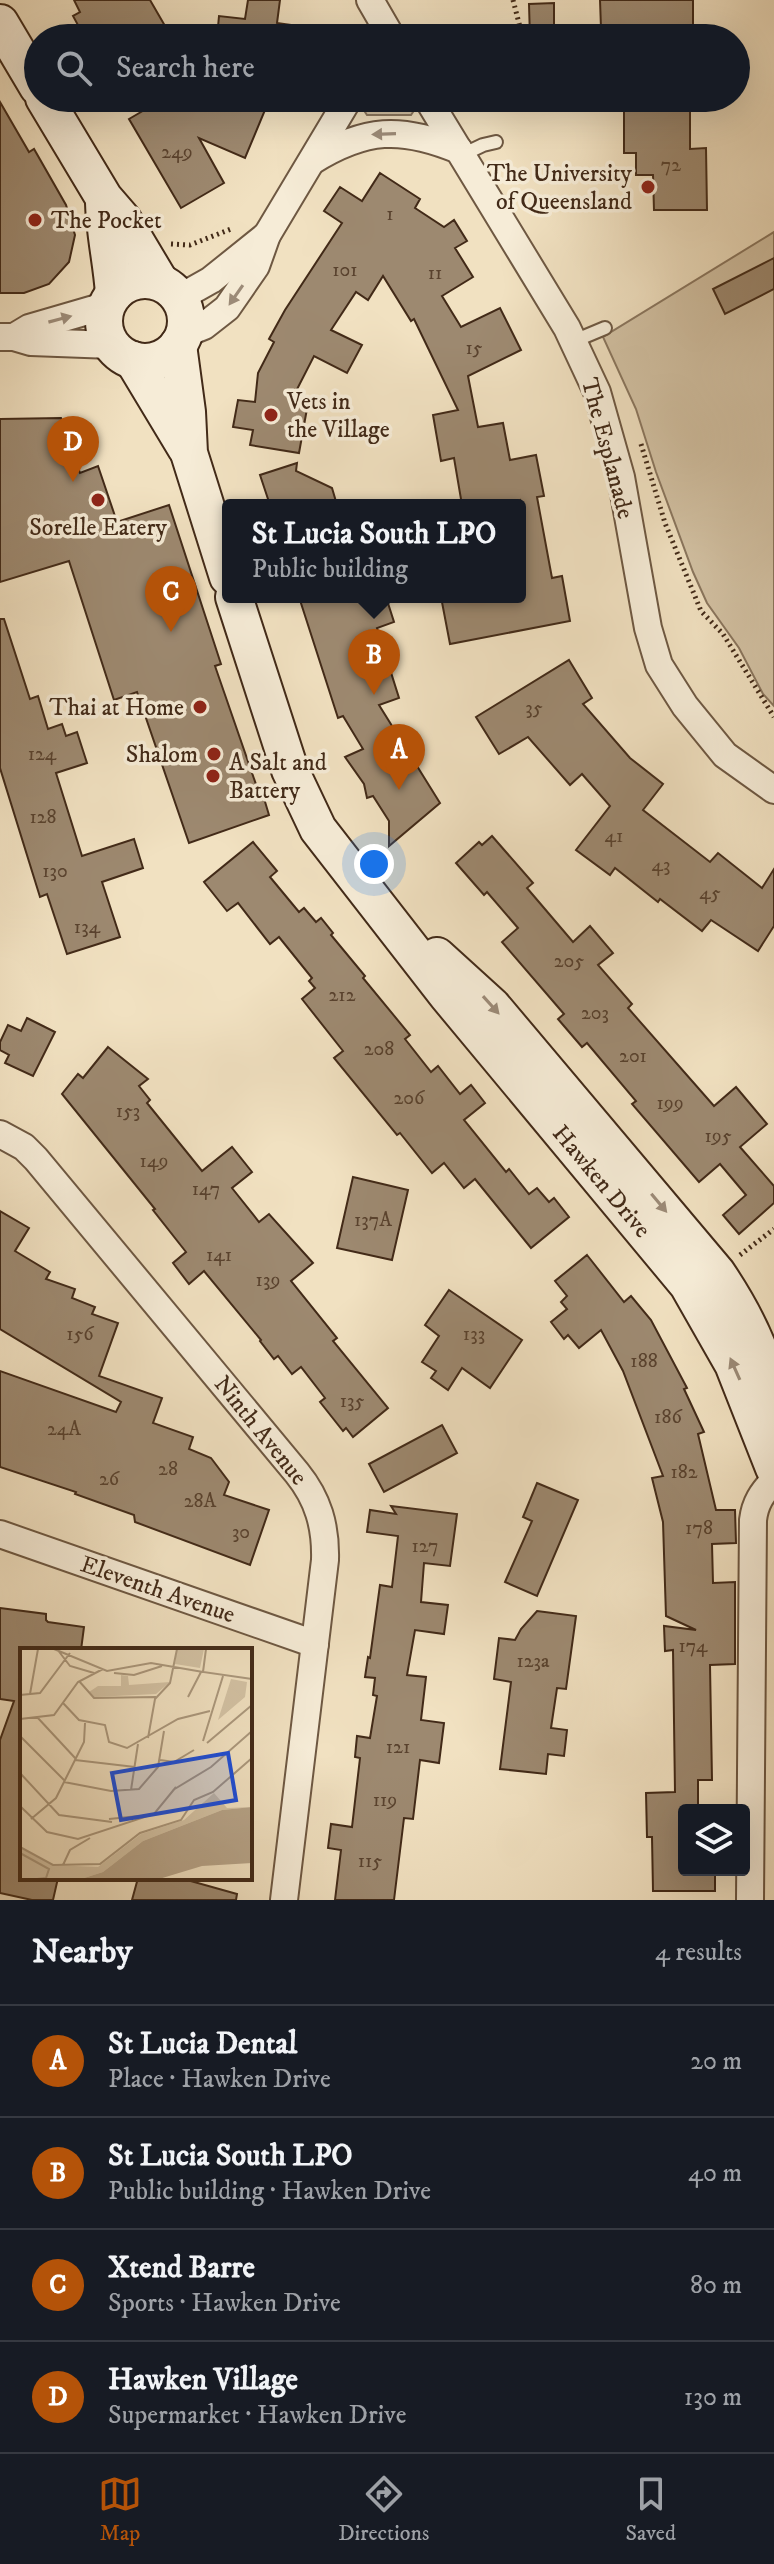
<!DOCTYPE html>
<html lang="en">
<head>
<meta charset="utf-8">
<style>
	:root { --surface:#171b24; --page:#20242c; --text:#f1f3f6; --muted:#9ea1a6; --line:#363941; --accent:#b45309 }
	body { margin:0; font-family:"IM FELL DW Pica",serif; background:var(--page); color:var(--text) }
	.controls { position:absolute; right:24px; bottom:24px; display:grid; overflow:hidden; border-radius:8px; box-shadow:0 8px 32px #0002 }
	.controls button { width:72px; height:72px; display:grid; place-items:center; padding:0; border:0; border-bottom:2px solid var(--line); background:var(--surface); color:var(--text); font:40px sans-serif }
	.you { position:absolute; left:374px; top:864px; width:28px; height:28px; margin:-20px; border:6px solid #fff; border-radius:50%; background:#1a73e8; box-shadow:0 0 0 12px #1a73e833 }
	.badge { display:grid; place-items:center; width:52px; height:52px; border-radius:50%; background:var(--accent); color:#fff; font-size:26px; font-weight:700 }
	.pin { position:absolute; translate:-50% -66px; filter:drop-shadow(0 2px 4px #0008) }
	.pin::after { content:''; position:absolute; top:42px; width:28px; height:24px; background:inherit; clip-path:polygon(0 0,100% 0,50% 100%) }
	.popup { position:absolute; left:222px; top:499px; width:304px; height:104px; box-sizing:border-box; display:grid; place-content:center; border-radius:8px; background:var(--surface); filter:drop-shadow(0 2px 6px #0005); font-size:26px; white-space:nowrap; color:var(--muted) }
	.popup b { font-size:30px; color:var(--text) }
	.popup::after { content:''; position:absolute; left:50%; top:100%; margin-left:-16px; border:16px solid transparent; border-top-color:var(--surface) }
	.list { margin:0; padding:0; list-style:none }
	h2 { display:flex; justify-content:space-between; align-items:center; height:104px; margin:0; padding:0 32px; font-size:34px }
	h2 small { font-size:26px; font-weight:400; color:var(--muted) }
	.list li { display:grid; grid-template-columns:52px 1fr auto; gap:24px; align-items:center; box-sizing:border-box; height:112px; padding:0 32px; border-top:2px solid var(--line) }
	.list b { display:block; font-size:30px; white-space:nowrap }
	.list p { margin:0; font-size:26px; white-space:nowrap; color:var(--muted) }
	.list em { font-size:26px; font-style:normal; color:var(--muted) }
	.icon { flex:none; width:44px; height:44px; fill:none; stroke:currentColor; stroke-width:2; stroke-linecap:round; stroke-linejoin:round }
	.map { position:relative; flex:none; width:774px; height:1900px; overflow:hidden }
	.search { position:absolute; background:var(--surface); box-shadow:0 8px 32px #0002; left:24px; right:24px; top:24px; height:88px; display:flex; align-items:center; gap:20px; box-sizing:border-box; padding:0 28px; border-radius:44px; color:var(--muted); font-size:30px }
	.sheet { height:552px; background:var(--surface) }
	nav { display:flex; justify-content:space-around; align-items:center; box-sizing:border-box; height:112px; border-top:2px solid var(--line); background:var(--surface); font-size:22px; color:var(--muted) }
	nav a { display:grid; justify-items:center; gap:4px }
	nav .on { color:var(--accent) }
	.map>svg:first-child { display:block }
	.green { fill:#d3c2a4; stroke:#8a765e; stroke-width:2 }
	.building { fill:#9d8970; stroke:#422a18; stroke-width:2 }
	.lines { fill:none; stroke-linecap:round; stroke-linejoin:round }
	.service-casing { stroke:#6e5842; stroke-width:16 }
	.minor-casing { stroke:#6e5842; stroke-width:30 }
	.secondary-casing { stroke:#422a18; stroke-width:40 }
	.path { stroke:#422a18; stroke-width:5; stroke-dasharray:2 4; stroke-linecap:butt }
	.service { stroke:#f6ecd7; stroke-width:12 }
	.minor { stroke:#f6ecd7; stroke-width:26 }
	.secondary { stroke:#f6ecd7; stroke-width:36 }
	.oneway { fill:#9c8b78 }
	.poi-dot { fill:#8f2418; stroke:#f6ecd7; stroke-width:3 }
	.labels { text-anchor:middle; stroke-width:7; stroke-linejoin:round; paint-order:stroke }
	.number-label { font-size:20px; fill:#59422e }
	.poi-label { font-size:24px; fill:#422a18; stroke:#f6ecd7; text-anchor:end }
	.street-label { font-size:24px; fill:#422a18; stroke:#f6ecd7 }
	.inset-river { fill:none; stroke:#b6a388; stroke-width:4 }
	.inset-road { fill:none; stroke:#ab987d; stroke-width:2 }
	.view { fill:#1d4ed8; fill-opacity:0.15; stroke:#1d4ed8; stroke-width:4 }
	.inset-edge { fill:none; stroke:#422a18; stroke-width:4 }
</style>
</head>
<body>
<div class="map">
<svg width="774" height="1900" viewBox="0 0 774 1900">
	<rect width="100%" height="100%" fill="#f1e1c1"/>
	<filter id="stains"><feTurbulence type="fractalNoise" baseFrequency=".0025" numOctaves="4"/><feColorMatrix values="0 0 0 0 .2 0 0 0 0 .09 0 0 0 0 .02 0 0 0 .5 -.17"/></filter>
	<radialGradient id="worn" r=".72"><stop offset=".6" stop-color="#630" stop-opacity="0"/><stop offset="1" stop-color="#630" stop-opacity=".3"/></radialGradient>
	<g class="green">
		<path d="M 369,98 L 409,98 L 415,109 L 411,115 L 367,115 L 363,109 Z"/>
		<path d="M 774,232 L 774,706 L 763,694 L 739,648 L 707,603 L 693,572 L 656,472 L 636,409 L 603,337 Z"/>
	</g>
	<g class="building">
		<path d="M 74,0 L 150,0 L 172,38 L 85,38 L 73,16 L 80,12 Z"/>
		<path d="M 248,0 L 280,0 L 277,23 L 292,25 L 291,38 L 217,38 L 219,16 L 245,19 Z"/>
		<path d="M 600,0 L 693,0 L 693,28 L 653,29 L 654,38 L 619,38 L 619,28 L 601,28 Z"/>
		<path d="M 554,3 L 554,38 L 530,38 L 529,4 Z"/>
		<path d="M 165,98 L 206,98 L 208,102 L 209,98 L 270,98 L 245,158 L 199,138 L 224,183 L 181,208 L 129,119 Z"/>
		<path d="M 624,98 L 690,98 L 690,149 L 706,148 L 707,210 L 654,210 L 653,175 L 636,175 L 636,153 L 624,153 Z"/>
		<path d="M 0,102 L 29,152 L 34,149 L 66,205 L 75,235 L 69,262 L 49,284 L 24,293 L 0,293 Z"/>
		<path d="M 380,173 L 420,199 L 415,208 L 444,227 L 454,220 L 467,241 L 455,248 L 473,277 L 442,296 L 461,327 L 500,308 L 521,350 L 468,376 L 478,427 L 503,423 L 510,460 L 536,455 L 544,496 L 537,497 L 552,578 L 562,576 L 570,621 L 450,644 L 441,597 L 520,597 L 520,500 L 496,505 L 462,505 L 454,458 L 441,461 L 433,415 L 458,410 L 414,319 L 411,321 L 383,276 L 368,300 L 356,292 L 331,330 L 362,345 L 347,373 L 314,356 L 291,401 L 308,403 L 299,453 L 250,445 L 253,430 L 233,427 L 238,400 L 255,402 L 258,373 L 274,342 L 269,339 L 285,310 L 342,223 L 324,211 L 340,187 L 362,201 Z"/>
		<path d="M 774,258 L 774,289 L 725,314 L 713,289 Z"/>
		<path d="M 61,418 L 80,473 L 98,466 L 117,522 L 169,505 L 221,664 L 215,666 L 260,796 L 263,795 L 269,815 L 189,843 L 137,692 L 114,700 L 69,561 L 0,582 L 0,419 Z"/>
		<path d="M 297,463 L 296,471 L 332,488 L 337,505 L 270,505 L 260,475 Z"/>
		<path d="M 299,597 L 386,597 L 394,622 L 377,628 L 399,698 L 379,705 L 440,803 L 389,846 L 389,821 L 373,796 L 367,798 L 364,784 L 345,757 L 363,749 L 343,716 L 338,718 Z"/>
		<path d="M 0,619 L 4,619 L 30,699 L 38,696 L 48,729 L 62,724 L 66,736 L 77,732 L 87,763 L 56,773 L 82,856 L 134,839 L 143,868 L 102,882 L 120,937 L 67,954 L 47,894 L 40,897 L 0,768 Z"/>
		<path d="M 569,660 L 592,698 L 583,704 L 630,758 L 663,784 L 643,810 L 710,862 L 718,853 L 762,888 L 774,869 L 774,926 L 758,951 L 711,920 L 702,931 L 660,899 L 658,902 L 615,868 L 610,875 L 576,850 L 610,806 L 582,774 L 570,785 L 528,737 L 499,754 L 476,717 Z"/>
		<path d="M 492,836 L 533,883 L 527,888 L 573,942 L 590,926 L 613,953 L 598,965 L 632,1004 L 628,1008 L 714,1106 L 736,1087 L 767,1124 L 740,1147 L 774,1186 L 774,1203 L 739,1234 L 723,1215 L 746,1195 L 720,1164 L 699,1182 L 632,1104 L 636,1101 L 587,1043 L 582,1047 L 558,1019 L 564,1014 L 502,942 L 518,928 L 487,892 L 484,895 L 456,863 L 479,842 L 482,845 Z"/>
		<path d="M 253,842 L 277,871 L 270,877 L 299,912 L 304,908 L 316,922 L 321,918 L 333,933 L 331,935 L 365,976 L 363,978 L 410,1035 L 405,1039 L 431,1072 L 438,1066 L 460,1094 L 471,1085 L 485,1103 L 464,1120 L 506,1172 L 509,1169 L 529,1194 L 537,1188 L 549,1202 L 554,1198 L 569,1217 L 531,1248 L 475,1179 L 464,1188 L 444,1163 L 432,1173 L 400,1133 L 397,1135 L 334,1058 L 343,1051 L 302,999 L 315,988 L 309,981 L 312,978 L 279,937 L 270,944 L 238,903 L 227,911 L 204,882 Z"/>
		<path d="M 27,1018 L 55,1032 L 33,1076 L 5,1063 L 9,1055 L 0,1050 L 0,1042 L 8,1025 L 21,1031 Z"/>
		<path d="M 108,1047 L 148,1079 L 139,1086 L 150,1100 L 147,1103 L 202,1171 L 232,1147 L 252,1172 L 232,1188 L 259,1222 L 269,1214 L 313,1263 L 291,1281 L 337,1338 L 333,1341 L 388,1408 L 353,1437 L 346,1428 L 343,1431 L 320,1402 L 325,1398 L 301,1367 L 292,1374 L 278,1356 L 274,1359 L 260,1341 L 261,1340 L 204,1271 L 189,1284 L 173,1263 L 186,1252 L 153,1210 L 155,1209 L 62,1094 L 78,1074 L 83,1078 Z"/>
		<path d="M 353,1177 L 408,1190 L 392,1260 L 337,1248 Z"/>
		<path d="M 0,1211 L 29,1228 L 15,1251 L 50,1272 L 46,1279 L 75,1289 L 72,1298 L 95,1307 L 92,1314 L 118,1323 L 99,1376 L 162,1398 L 153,1423 L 193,1437 L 189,1449 L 211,1458 L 229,1482 L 224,1495 L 269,1510 L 250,1565 L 135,1522 L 134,1515 L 75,1494 L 76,1492 L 0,1467 L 0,1371 L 116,1412 L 121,1402 L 0,1329 Z"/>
		<path d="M 587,1255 L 624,1302 L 631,1296 L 651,1320 L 687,1388 L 684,1389 L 704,1432 L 698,1434 L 716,1510 L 735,1510 L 736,1543 L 712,1544 L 713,1583 L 735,1582 L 735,1664 L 710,1665 L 712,1780 L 698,1780 L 698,1810 L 684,1810 L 684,1870 L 715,1870 L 715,1891 L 653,1891 L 652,1837 L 647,1837 L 646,1793 L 675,1792 L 673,1650 L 665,1651 L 664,1626 L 696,1630 L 666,1616 L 663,1522 L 652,1478 L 663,1476 L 623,1371 L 601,1330 L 579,1348 L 568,1335 L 564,1339 L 551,1322 L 567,1309 L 561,1302 L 567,1296 L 555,1281 Z"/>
		<path d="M 449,1290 L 522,1340 L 490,1388 L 462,1368 L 448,1390 L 431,1378 L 436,1371 L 422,1362 L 439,1336 L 425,1325 Z"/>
		<path d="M 442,1425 L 457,1453 L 384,1492 L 369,1464 Z"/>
		<path d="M 537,1483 L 578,1500 L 537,1596 L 505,1582 L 532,1521 L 523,1517 Z"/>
		<path d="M 391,1506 L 457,1514 L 450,1566 L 424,1563 L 421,1602 L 448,1605 L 444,1634 L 415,1630 L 407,1675 L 426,1677 L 421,1720 L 444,1723 L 439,1763 L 420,1760 L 413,1819 L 404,1818 L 394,1900 L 335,1900 L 341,1850 L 328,1848 L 331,1824 L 352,1827 L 360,1758 L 355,1757 L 357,1736 L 370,1738 L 377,1696 L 373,1695 L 375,1678 L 365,1677 L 368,1657 L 370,1658 L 380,1585 L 392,1587 L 398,1536 L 367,1532 L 370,1510 L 396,1514 Z"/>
		<path d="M 0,1608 L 46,1614 L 46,1620 L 48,1622 L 84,1627 L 81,1650 L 22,1650 L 22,1878 L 58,1878 L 53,1900 L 32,1900 L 0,1893 L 0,1740 L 14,1701 L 0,1699 Z"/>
		<path d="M 537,1611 L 576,1616 L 566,1689 L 557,1688 L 551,1728 L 567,1730 L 564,1756 L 548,1754 L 546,1774 L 500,1769 L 511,1682 L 494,1679 L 499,1638 L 515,1640 L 521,1629 Z"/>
		<path d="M 138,1878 L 180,1878 L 237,1894 L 236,1900 L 132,1900 Z"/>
	</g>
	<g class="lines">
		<defs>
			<g id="service">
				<path d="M 462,155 L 483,145 L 496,142"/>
				<path d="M 574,341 L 605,328"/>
			</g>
			<g id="minor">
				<path d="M 370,0 L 392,38"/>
				<path d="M 427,98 L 567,328 L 597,392 L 621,477 L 648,628 L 659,665 L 685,706 L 725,755 L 774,790"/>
				<path d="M 312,161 C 365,128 401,126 459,150"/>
				<path d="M 179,298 L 211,280 L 267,235"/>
				<path d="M 184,334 L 204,326 L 227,308 L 256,266 L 267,235 L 349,98"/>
				<path d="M 0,337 L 14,337 L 31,342 L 112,345"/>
				<path d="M 14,337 L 29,328 L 108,305"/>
				<path d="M 0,1134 L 24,1147 L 36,1159 L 297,1473 C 318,1499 326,1526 325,1560 L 284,1900"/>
				<path d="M 0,1534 L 315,1644"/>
				<path d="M 750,1900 L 753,1520 C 755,1503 762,1493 774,1480"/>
			</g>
			<g id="secondary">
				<path d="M 0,23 L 38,87"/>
				<path d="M 44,98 L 104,198 L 123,220 L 160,282"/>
				<path d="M 104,200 C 104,231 112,262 114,294"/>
				<circle cx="145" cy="321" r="41"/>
				<path d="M 178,345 L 187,412 L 189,453 L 228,577"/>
				<path d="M 133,360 L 186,448"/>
				<path d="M 234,597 L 290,770 L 318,829 L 447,995 L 688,1285 L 733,1364 L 774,1468"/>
				<path d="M 437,956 L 492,1006 L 717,1273 C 744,1313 769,1361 774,1410"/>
			</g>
		</defs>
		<use href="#service" class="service-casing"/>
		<use href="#minor" class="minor-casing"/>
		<use href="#secondary" class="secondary-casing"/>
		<g class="path">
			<path d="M 513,0 L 521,31"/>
			<path d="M 374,108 L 378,98"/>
			<path d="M 171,244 L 190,245 L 231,229"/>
			<path d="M 641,444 L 665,523 L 701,611 L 723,634 L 774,717"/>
			<path d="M 740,1255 L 774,1229"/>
		</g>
		<use href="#service" class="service"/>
		<use href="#minor" class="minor"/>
		<use href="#secondary" class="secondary"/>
	</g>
	<defs><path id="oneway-solid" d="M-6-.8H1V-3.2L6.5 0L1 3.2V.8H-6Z" transform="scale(2)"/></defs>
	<g class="oneway">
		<use href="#oneway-solid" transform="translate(384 134) rotate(178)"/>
		<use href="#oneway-solid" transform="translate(236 295) rotate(125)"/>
		<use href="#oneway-solid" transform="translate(60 319) rotate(-15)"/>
		<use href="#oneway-solid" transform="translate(491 1005) rotate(48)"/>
		<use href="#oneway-solid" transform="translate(659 1203) rotate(50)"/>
		<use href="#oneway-solid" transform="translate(735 1369) rotate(-114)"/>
	</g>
	<g class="poi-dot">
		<circle cx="648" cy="187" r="8"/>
		<circle cx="35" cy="220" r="8"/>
		<circle cx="271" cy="415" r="8"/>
		<circle cx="98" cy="500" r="8"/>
		<circle cx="200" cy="707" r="8"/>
		<circle cx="214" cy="754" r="8"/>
		<circle cx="213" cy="776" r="8"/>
	</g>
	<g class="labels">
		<g class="number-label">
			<text x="177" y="158">249</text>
			<text x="671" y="171">72</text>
			<text x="390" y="220">1</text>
			<text x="345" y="276">101</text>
			<text x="435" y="279">11</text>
			<text x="474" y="354">15</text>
			<text x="534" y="714">35</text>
			<text x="42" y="760">124</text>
			<text x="43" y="823">128</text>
			<text x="614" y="842">41</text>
			<text x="661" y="871">43</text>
			<text x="55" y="877">130</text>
			<text x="710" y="899">45</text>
			<text x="87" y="933">134</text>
			<text x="569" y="967">205</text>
			<text x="342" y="1001">212</text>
			<text x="595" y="1019">203</text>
			<text x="379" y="1055">208</text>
			<text x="633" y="1062">201</text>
			<text x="409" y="1104">206</text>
			<text x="670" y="1109">199</text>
			<text x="128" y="1117">153</text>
			<text x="718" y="1142">195</text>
			<text x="154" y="1167">149</text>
			<text x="206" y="1195">147</text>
			<text x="373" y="1226">137A</text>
			<text x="219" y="1261">141</text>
			<text x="268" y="1286">139</text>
			<text x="80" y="1340">156</text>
			<text x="474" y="1340">133</text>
			<text x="644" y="1367">188</text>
			<text x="352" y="1407">135</text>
			<text x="668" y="1423">186</text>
			<text x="64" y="1435">24A</text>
			<text x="168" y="1475">28</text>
			<text x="684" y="1478">182</text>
			<text x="109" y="1485">26</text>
			<text x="200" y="1507">28A</text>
			<text x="699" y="1534">178</text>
			<text x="241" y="1538">30</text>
			<text x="425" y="1552">127</text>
			<text x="693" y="1652">174</text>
			<text x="533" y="1667">123a</text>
			<text x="398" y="1753">121</text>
			<text x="385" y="1806">119</text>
			<text x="370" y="1867">115</text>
		</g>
		<g class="poi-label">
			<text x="632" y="181">The University<tspan x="632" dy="28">of Queensland</tspan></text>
			<text x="51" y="228" text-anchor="start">The Pocket</text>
			<text x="287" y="409" text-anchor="start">Vets in<tspan x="287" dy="28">the Village</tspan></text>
			<text x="98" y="535" text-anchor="middle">Sorelle Eatery</text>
			<text x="184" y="715">Thai at Home</text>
			<text x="198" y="762">Shalom</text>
			<text x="229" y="770" text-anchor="start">A Salt and<tspan x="229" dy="28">Battery</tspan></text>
		</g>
		<g class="street-label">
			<text transform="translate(608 448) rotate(75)" y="8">The Esplanade</text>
			<text transform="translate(602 1181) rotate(50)" y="8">Hawken Drive</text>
			<text transform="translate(261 1430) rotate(51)" y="8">Ninth Avenue</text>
			<text transform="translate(158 1589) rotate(19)" y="8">Eleventh Avenue</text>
		</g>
	</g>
	<g transform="translate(20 1648)">
		<rect width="232" height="232" fill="#f1e1c1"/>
		<path d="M 157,1 L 184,1 L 180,20 L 155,16 ZM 101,27 L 108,28 L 109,37 L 150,34 L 136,46 L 74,49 L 69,44 L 78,38 L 101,38 ZM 211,31 L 227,34 L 225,49 L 198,72 ZM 194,145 L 207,160 L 232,159 L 202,162 L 123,193 L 83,224 L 61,231 L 0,231 L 0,200 L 32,217 L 78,219 L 121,186 L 164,172 Z" fill="#d3c2a4"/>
		<path d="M 232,159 L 232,215 L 182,218 L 139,231 L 61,231 L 83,224 L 123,193 L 202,162 Z" fill="#b6a388"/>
		<path class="inset-river" d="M 107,231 L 160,206 L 232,190"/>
		<path class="inset-road" d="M 34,1 L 87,23 L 131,15 L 183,24M 37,1 L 50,18 L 74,25M 186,1 L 183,24 L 232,31M 94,25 L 114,27 L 142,18M 59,33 L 74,50 L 136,49M 10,46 L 18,1M 0,47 L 20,45 L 50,5M 168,49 L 181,24M 43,55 L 59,72 L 85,77 L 89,94 L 107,100 L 158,71 L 190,63M 17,69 L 56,111M 0,71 L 34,67 L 58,34 L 83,21M 0,88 L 45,133M 128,90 L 135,51 L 150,35 L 157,1M 183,93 L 203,28M 187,95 L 232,57M 55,112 L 115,119M 140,112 L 154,114 L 174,102M 0,125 L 39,167 L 92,174M 44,134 L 91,143 L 119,141 L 138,119 L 144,83M 111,142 L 118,96M 153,142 L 191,119 L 232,83M 0,158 L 27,184 L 58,191 L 134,166 L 156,139M 11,171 L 36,150 L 64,94 L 65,75M 89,171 L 119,168M 0,199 L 33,217 L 80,216 L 120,185 L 161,172 L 174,152 L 193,144 L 232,110M 0,205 L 29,221 L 26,230 L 17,231M 43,217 L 50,202 L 70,190"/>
		<path class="view" d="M 208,105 L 216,152 L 101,172 L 92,125 Z"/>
		<rect width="232" height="232" class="inset-edge"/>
	</g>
	<rect width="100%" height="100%" filter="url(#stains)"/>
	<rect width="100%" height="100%" fill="url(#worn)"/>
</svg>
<div class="controls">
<button><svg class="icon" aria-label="layers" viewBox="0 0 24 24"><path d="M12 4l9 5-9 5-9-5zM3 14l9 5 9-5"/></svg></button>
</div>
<div class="you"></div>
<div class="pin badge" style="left:399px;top:790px">A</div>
<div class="pin badge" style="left:374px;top:695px">B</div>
<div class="popup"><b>St Lucia South LPO</b>Public building</div>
<div class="pin badge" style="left:171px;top:632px">C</div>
<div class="pin badge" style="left:73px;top:482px">D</div>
<div class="search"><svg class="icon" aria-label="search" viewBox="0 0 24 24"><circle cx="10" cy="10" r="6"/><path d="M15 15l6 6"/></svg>Search here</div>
</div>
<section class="sheet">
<h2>Nearby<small>4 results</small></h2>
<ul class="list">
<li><span class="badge">A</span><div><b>St Lucia Dental</b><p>Place · Hawken Drive</p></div><em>20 m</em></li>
<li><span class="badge">B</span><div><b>St Lucia South LPO</b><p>Public building · Hawken Drive</p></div><em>40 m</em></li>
<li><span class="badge">C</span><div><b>Xtend Barre</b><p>Sports · Hawken Drive</p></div><em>80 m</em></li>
<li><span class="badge">D</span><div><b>Hawken Village</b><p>Supermarket · Hawken Drive</p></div><em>130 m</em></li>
</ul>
</section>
<nav>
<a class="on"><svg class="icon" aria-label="map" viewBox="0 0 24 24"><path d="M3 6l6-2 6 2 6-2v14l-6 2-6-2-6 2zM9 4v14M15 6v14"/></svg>Map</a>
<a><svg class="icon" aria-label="directions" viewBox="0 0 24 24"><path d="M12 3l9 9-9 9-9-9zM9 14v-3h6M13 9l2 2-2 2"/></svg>Directions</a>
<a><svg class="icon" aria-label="saved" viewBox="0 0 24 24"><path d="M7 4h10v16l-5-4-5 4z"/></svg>Saved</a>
</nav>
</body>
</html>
